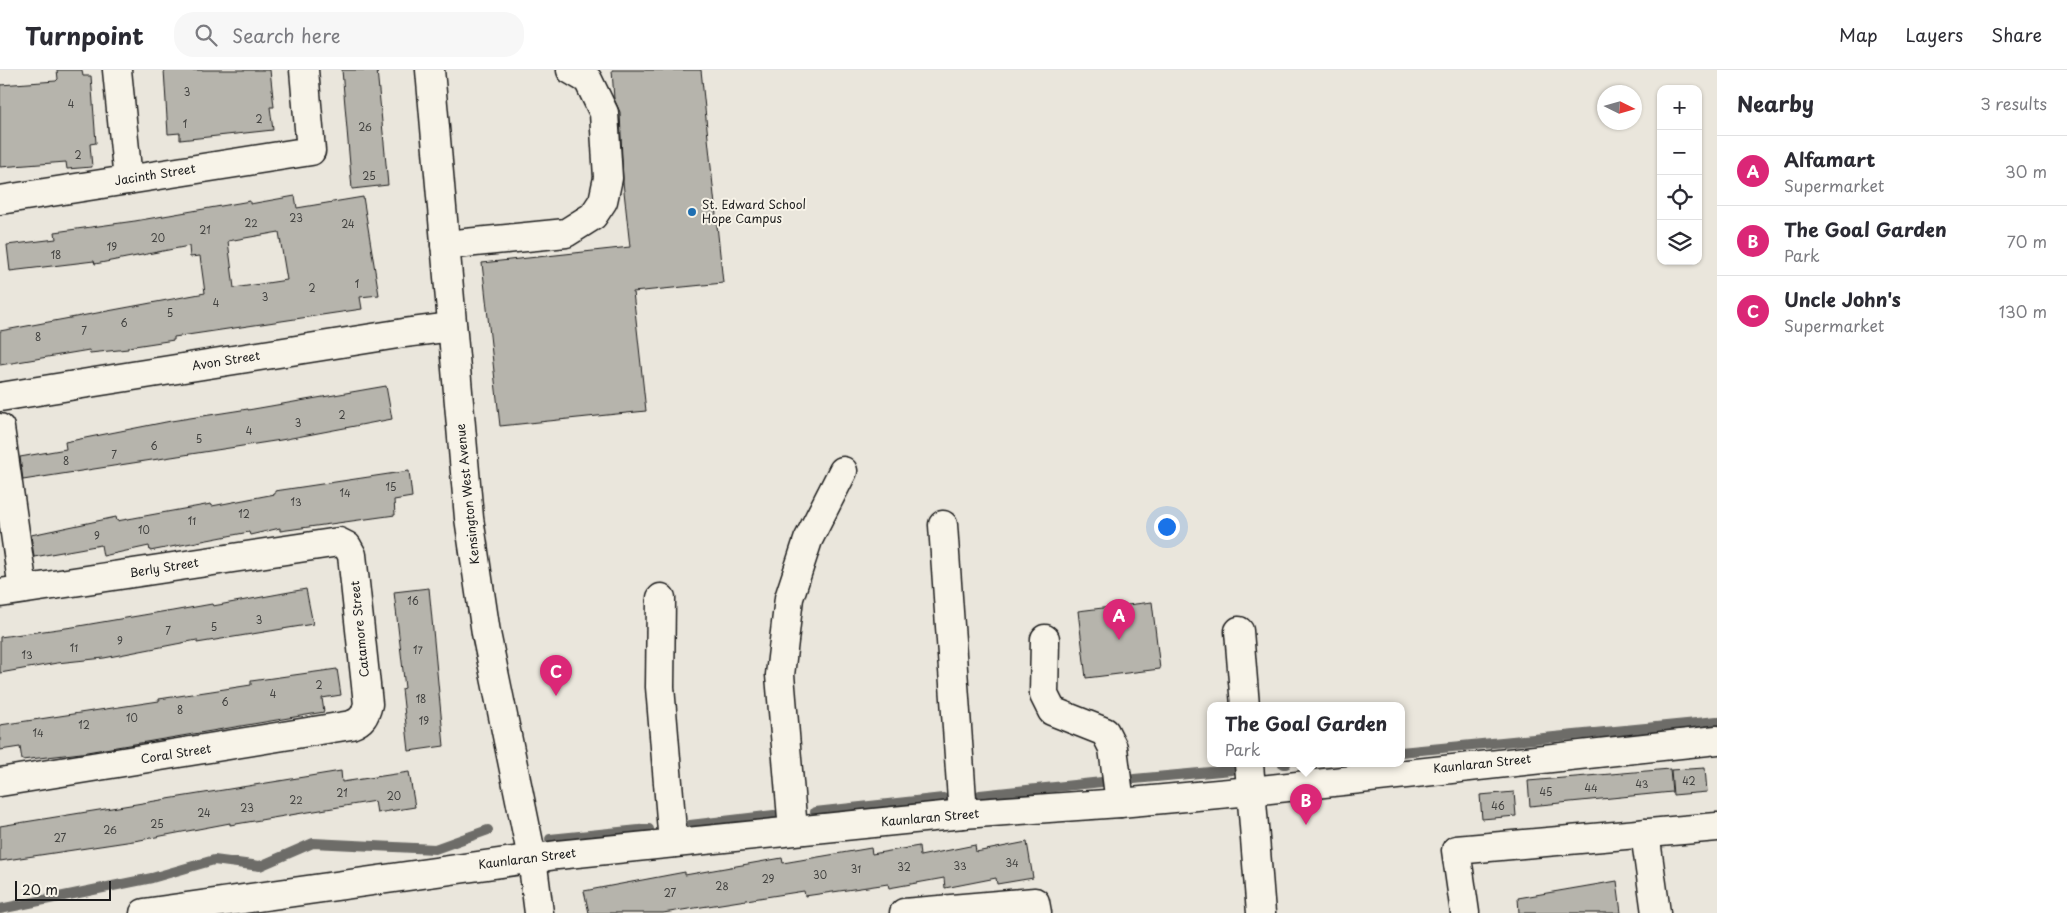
<!DOCTYPE html>
<html lang="en">
<head>
<meta charset="utf-8">
<style>
	:root { --surface:#fff; --page:#f7f7f7; --text:#2b2b33; --muted:#7c7c81; --line:#e1e1e2; --accent:#db2777 }
	body { margin:0; font-family:"Playpen Sans",sans-serif; background:var(--page); color:var(--text) }
	.controls { position:absolute; right:15px; top:15px; display:grid; overflow:hidden; border-radius:10px; box-shadow:0 1px 4px #0004 }
	.controls button { width:45px; height:45px; display:grid; place-items:center; padding:0; border:0; border-bottom:1px solid var(--line); background:var(--surface); color:var(--text); font:25px sans-serif }
	.compass { position:absolute; left:1597px; top:15px; width:45px; height:45px; border-radius:50%; background:var(--surface); box-shadow:0 1px 4px #0004; rotate:95deg }
	.scale { position:absolute; left:15px; bottom:12px; width:96px; box-sizing:border-box; padding-left:5px; border:2px solid #1c1c1c; border-top:0; font-size:14px; line-height:18px; white-space:nowrap; color:#1c1c1c; -webkit-text-stroke:4px #f7f3e8; paint-order:stroke }
	.you { position:absolute; left:1166px; top:456px; width:18px; height:18px; margin:-12px; border:4px solid #fff; border-radius:50%; background:#1a73e8; box-shadow:0 0 0 8px #1a73e833 }
	.badge { display:grid; place-items:center; width:32px; height:32px; border-radius:50%; background:var(--accent); color:#fff; font-size:16px; font-weight:700 }
	.pin { position:absolute; translate:-50% -41px; filter:drop-shadow(0 1px 2px #0008) }
	.pin::after { content:''; position:absolute; top:26px; width:18px; height:15px; background:inherit; clip-path:polygon(0 0,100% 0,50% 100%) }
	.popup { position:absolute; left:1207px; top:632px; width:198px; height:65px; box-sizing:border-box; display:grid; place-content:center; border-radius:10px; background:var(--surface); filter:drop-shadow(0 1px 4px #0005); font-size:16px; white-space:nowrap; color:var(--muted) }
	.popup b { font-size:19px; color:var(--text) }
	.popup::after { content:''; position:absolute; left:50%; top:100%; margin-left:-10px; border:10px solid transparent; border-top-color:var(--surface) }
	.list { margin:0; padding:0; list-style:none }
	h2 { display:flex; justify-content:space-between; align-items:center; height:65px; margin:0; padding:0 20px; font-size:21px }
	h2 small { font-size:16px; font-weight:400; color:var(--muted) }
	.list li { display:grid; grid-template-columns:32px 1fr auto; gap:15px; align-items:center; box-sizing:border-box; height:70px; padding:0 20px; border-top:1px solid var(--line) }
	.list b { display:block; font-size:19px; white-space:nowrap }
	.list p { margin:0; font-size:16px; white-space:nowrap; color:var(--muted) }
	.list em { font-size:16px; font-style:normal; color:var(--muted) }
	.icon { flex:none; width:28px; height:28px; fill:none; stroke:currentColor; stroke-width:2; stroke-linecap:round; stroke-linejoin:round }
	.map { position:relative; flex:none; width:1717px; height:843px; overflow:hidden }
	header { display:flex; align-items:center; gap:30px; box-sizing:border-box; height:70px; padding:0 25px; background:var(--surface); border-bottom:1px solid var(--line) }
	header strong { font-size:24px }
	nav { display:flex; gap:28px; margin-inline-start:auto; font-size:18px }
	.search { width:350px; height:45px; background:var(--page); display:flex; align-items:center; gap:12px; box-sizing:border-box; padding:0 18px; border-radius:20px; color:var(--muted); font-size:19px }
	main { display:flex }
	aside { flex:1; background:var(--surface) }
	.map>svg:first-child { display:block }
	.lines { fill:none; stroke-linecap:round; stroke-linejoin:round }
	.stream { stroke:#6d6c68; stroke-width:10 }
	.building { fill:#b6b4ac; stroke:#1c1c1c; fill-rule:evenodd }
	.minor-casing { stroke:#1c1c1c; stroke-width:31 }
	.minor { stroke:#f7f3e8; stroke-width:28 }
	.poi-dot { fill:#1f6fb2; stroke:#f7f3e8; stroke-width:2 }
	.labels { text-anchor:middle; stroke-width:4; stroke-linejoin:round; paint-order:stroke }
	.number-label { font-size:10px; fill:#424240 }
	.street-label { font-size:12px; fill:#1c1c1c; stroke:#f7f3e8 }
	.poi-label { font-size:12px; fill:#1c1c1c; stroke:#f7f3e8; text-anchor:start }
</style>
</head>
<body>
<header>
<strong>Turnpoint</strong>
<div class="search"><svg class="icon" aria-label="search" viewBox="0 0 24 24"><circle cx="10" cy="10" r="6"/><path d="M15 15l6 6"/></svg>Search here</div>
<nav><a>Map</a><a>Layers</a><a>Share</a></nav>
</header>
<main>
<div class="map">
<svg width="1717" height="843" viewBox="0 0 1717 843">
	<rect width="100%" height="100%" fill="#eae6dc"/>
	<filter id="ink" filterUnits="userSpaceOnUse"><feTurbulence type="fractalNoise" baseFrequency=".02" numOctaves="2"/><feDisplacementMap in="SourceGraphic" scale="10" xChannelSelector="R" yChannelSelector="G"/><feConvolveMatrix kernelMatrix="1 2 1 2 8 2 1 2 1" color-interpolation-filters="sRGB"/></filter>
	<g filter="url(#ink)">
		<g class="lines">
			<g class="stream">
				<path d="M 1401,682 L 1717,651"/>
				<path d="M 1283,694 L 1286,694"/>
				<path d="M 1134,709 L 1232,700"/>
				<path d="M 980,725 L 1102,712"/>
				<path d="M 815,742 L 943,728"/>
				<path d="M 690,755 L 774,745"/>
				<path d="M 550,769 L 649,759"/>
				<path d="M 0,839 L 152,808 L 214,790 L 260,796 L 313,773 L 435,779 L 488,760"/>
			</g>
		</g>
		<g class="building">
			<path d="M 57,0 L 82,0 L 83,6 L 91,6 L 96,73 L 90,74 L 92,97 L 67,99 L 66,92 L 0,97 L 0,15 L 56,11 L 58,9 Z"/>
			<path d="M 164,0 L 270,0 L 274,37 L 270,37 L 273,60 L 180,70 L 180,63 L 168,64 Z"/>
			<path d="M 342,0 L 377,0 L 388,115 L 352,119 Z"/>
			<path d="M 612,0 L 701,0 L 723,213 L 633,222 L 646,341 L 500,356 L 482,193 L 630,177 L 623,112 L 620,42 L 614,29 Z"/>
			<path d="M 295,126 L 297,138 L 363,127 L 379,225 L 360,227 L 362,239 L 174,267 L 174,270 L 128,277 L 128,279 L 90,283 L 89,280 L 0,295 L 0,261 L 205,223 L 200,186 L 190,187 L 189,176 L 95,194 L 94,191 L 10,201 L 7,175 L 56,169 L 55,162 L 135,151 L 250,131 L 250,134 ZM 279,162 L 287,210 L 234,218 L 228,171 Z"/>
			<path d="M 386,316 L 392,349 L 281,370 L 23,410 L 20,387 L 66,379 L 65,372 L 171,351 L 248,339 L 248,340 Z"/>
			<path d="M 409,401 L 412,427 L 394,430 L 395,445 L 280,461 L 280,458 L 250,465 L 249,462 L 150,481 L 149,476 L 103,486 L 101,475 L 34,487 L 31,465 L 116,447 L 117,451 L 211,434 L 212,436 L 275,424 L 275,421 Z"/>
			<path d="M 429,518 L 444,676 L 409,681 L 402,619 L 405,618 L 394,522 Z"/>
			<path d="M 306,519 L 313,554 L 197,573 L 197,570 L 104,588 L 57,593 L 0,603 L 0,567 L 73,557 L 167,541 L 167,542 L 212,534 L 213,536 Z"/>
			<path d="M 1152,532 L 1160,599 L 1086,608 L 1078,541 Z"/>
			<path d="M 337,599 L 341,625 L 322,628 L 324,642 L 81,683 L 22,690 L 20,677 L 0,680 L 0,655 L 159,631 L 159,629 L 251,615 L 251,611 Z"/>
			<path d="M 1705,698 L 1707,722 L 1673,725 L 1671,700 Z"/>
			<path d="M 1670,699 L 1672,722 L 1530,736 L 1528,711 Z"/>
			<path d="M 341,701 L 342,712 L 409,702 L 415,737 L 377,743 L 375,731 L 230,755 L 230,753 L 140,770 L 0,791 L 0,756 Z"/>
			<path d="M 1514,722 L 1516,746 L 1482,749 L 1480,725 Z"/>
			<path d="M 1027,772 L 1033,808 L 997,814 L 996,808 L 945,818 L 944,808 L 889,818 L 888,814 L 805,826 L 804,821 L 663,843 L 589,843 L 584,821 L 685,802 L 685,805 L 782,788 L 783,793 L 871,778 L 872,784 L 919,776 L 920,786 L 975,775 L 976,782 Z"/>
			<path d="M 1617,811 L 1621,843 L 1519,843 L 1518,828 Z"/>
		</g>
		<g class="lines">
			<defs>
				<g id="minor">
					<path d="M 117,0 L 128,110"/>
					<path d="M 430,0 L 469,448 L 486,563 L 532,788 L 539,843"/>
					<path d="M 0,130 L 311,81 L 304,0"/>
					<path d="M 445,175 L 566,163 L 593,146 L 603,131 L 608,108 L 604,43 L 588,10 L 571,0"/>
					<path d="M 0,327 L 404,263 L 452,257"/>
					<path d="M 0,358 L 23,519"/>
					<path d="M 943,455 L 963,744"/>
					<path d="M 0,523 L 339,472 L 347,476 L 352,485 L 368,634 C 365,646 362,651 351,655 L 0,712"/>
					<path d="M 661,528 L 660,617 L 673,773"/>
					<path d="M 1239,561 L 1245,636"/>
					<path d="M 1045,569 L 1044,625 L 1052,641 L 1105,662 L 1113,678 L 1120,733"/>
					<path d="M 1249,694 L 1261,843"/>
					<path d="M 793,760 L 780,605 L 789,528 L 808,470 L 843,401"/>
					<path d="M 1645,763 L 1656,843"/>
					<path d="M 144,843 L 557,785 L 963,744 L 1120,733 L 1251,721 L 1717,670"/>
					<path d="M 904,843 L 1035,832 L 1037,843"/>
					<path d="M 1465,843 L 1456,780 L 1717,757"/>
				</g>
			</defs>
			<use href="#minor" class="minor-casing"/>
			<use href="#minor" class="minor"/>
		</g>
	</g>
	<circle class="poi-dot" cx="692" cy="142" r="5"/>
	<g class="labels">
		<g class="number-label">
			<text x="187" y="26">3</text>
			<text x="71" y="38">4</text>
			<text x="259" y="53">2</text>
			<text x="185" y="58">1</text>
			<text x="365" y="61">26</text>
			<text x="78" y="89">2</text>
			<text x="369" y="110">25</text>
			<text x="296" y="152">23</text>
			<text x="251" y="157">22</text>
			<text x="348" y="158">24</text>
			<text x="205" y="164">21</text>
			<text x="158" y="172">20</text>
			<text x="112" y="181">19</text>
			<text x="56" y="189">18</text>
			<text x="357" y="218">1</text>
			<text x="312" y="222">2</text>
			<text x="265" y="231">3</text>
			<text x="216" y="237">4</text>
			<text x="170" y="247">5</text>
			<text x="124" y="257">6</text>
			<text x="84" y="265">7</text>
			<text x="38" y="271">8</text>
			<text x="342" y="349">2</text>
			<text x="298" y="357">3</text>
			<text x="249" y="365">4</text>
			<text x="199" y="373">5</text>
			<text x="154" y="380">6</text>
			<text x="114" y="389">7</text>
			<text x="66" y="395">8</text>
			<text x="391" y="421">15</text>
			<text x="345" y="427">14</text>
			<text x="296" y="436">13</text>
			<text x="244" y="448">12</text>
			<text x="192" y="455">11</text>
			<text x="144" y="464">10</text>
			<text x="97" y="470">9</text>
			<text x="413" y="535">16</text>
			<text x="259" y="554">3</text>
			<text x="214" y="561">5</text>
			<text x="168" y="565">7</text>
			<text x="120" y="575">9</text>
			<text x="74" y="582">11</text>
			<text x="418" y="584">17</text>
			<text x="27" y="589">13</text>
			<text x="319" y="619">2</text>
			<text x="273" y="628">4</text>
			<text x="421" y="633">18</text>
			<text x="225" y="636">6</text>
			<text x="180" y="644">8</text>
			<text x="132" y="652">10</text>
			<text x="424" y="655">19</text>
			<text x="84" y="659">12</text>
			<text x="38" y="667">14</text>
			<text x="1689" y="715">42</text>
			<text x="1642" y="718">43</text>
			<text x="1591" y="722">44</text>
			<text x="1546" y="726">45</text>
			<text x="342" y="727">21</text>
			<text x="394" y="730">20</text>
			<text x="296" y="734">22</text>
			<text x="1498" y="740">46</text>
			<text x="247" y="742">23</text>
			<text x="204" y="747">24</text>
			<text x="157" y="758">25</text>
			<text x="110" y="764">26</text>
			<text x="60" y="772">27</text>
			<text x="1012" y="797">34</text>
			<text x="960" y="800">33</text>
			<text x="904" y="801">32</text>
			<text x="856" y="803">31</text>
			<text x="820" y="809">30</text>
			<text x="768" y="813">29</text>
			<text x="722" y="820">28</text>
			<text x="670" y="827">27</text>
		</g>
		<g class="street-label">
			<text transform="translate(155 105) rotate(-9)" y="4">Jacinth Street</text>
			<text transform="translate(226 291) rotate(-9)" y="4">Avon Street</text>
			<text transform="translate(468 424) rotate(-96)" y="4">Kensington West Avenue</text>
			<text transform="translate(164 498) rotate(-9)" y="4">Berly Street</text>
			<text transform="translate(360 559) rotate(-96)" y="4">Catamore Street</text>
			<text transform="translate(176 684) rotate(-9)" y="4">Coral Street</text>
			<text transform="translate(1482 694) rotate(-6)" y="4">Kaunlaran Street</text>
			<text transform="translate(930 748) rotate(-5)" y="4">Kaunlaran Street</text>
			<text transform="translate(527 789) rotate(-7)" y="4">Kaunlaran Street</text>
		</g>
		<g class="poi-label">
			<text x="702" y="139">St. Edward School<tspan x="702" dy="14">Hope Campus</tspan></text>
		</g>
	</g>
</svg>
<div class="controls">
<button>+</button>
<button>−</button>
<button><svg class="icon" aria-label="locate" viewBox="0 0 24 24"><circle cx="12" cy="12" r="6"/><path d="M12 2v4M12 18v4M2 12h4M18 12h4"/></svg></button>
<button><svg class="icon" aria-label="layers" viewBox="0 0 24 24"><path d="M12 4l9 5-9 5-9-5zM3 14l9 5 9-5"/></svg></button>
</div>
<svg class="compass" viewBox="-18 -18 36 36"><path d="M0-13l5 13h-10z" fill="#e53935"/><path d="M0 13l5-13h-10z" fill="#7c7c81"/></svg>
<div class="scale">20 m</div>
<div class="you"></div>
<div class="pin badge" style="left:1119px;top:570px">A</div>
<div class="pin badge" style="left:1306px;top:755px">B</div>
<div class="popup"><b>The Goal Garden</b>Park</div>
<div class="pin badge" style="left:556px;top:626px">C</div>
</div>
<aside>
<h2>Nearby<small>3 results</small></h2>
<ul class="list">
<li><span class="badge">A</span><div><b>Alfamart</b><p>Supermarket</p></div><em>30 m</em></li>
<li><span class="badge">B</span><div><b>The Goal Garden</b><p>Park</p></div><em>70 m</em></li>
<li><span class="badge">C</span><div><b>Uncle John's</b><p>Supermarket</p></div><em>130 m</em></li>
</ul>
</aside>
</main>
</body>
</html>
